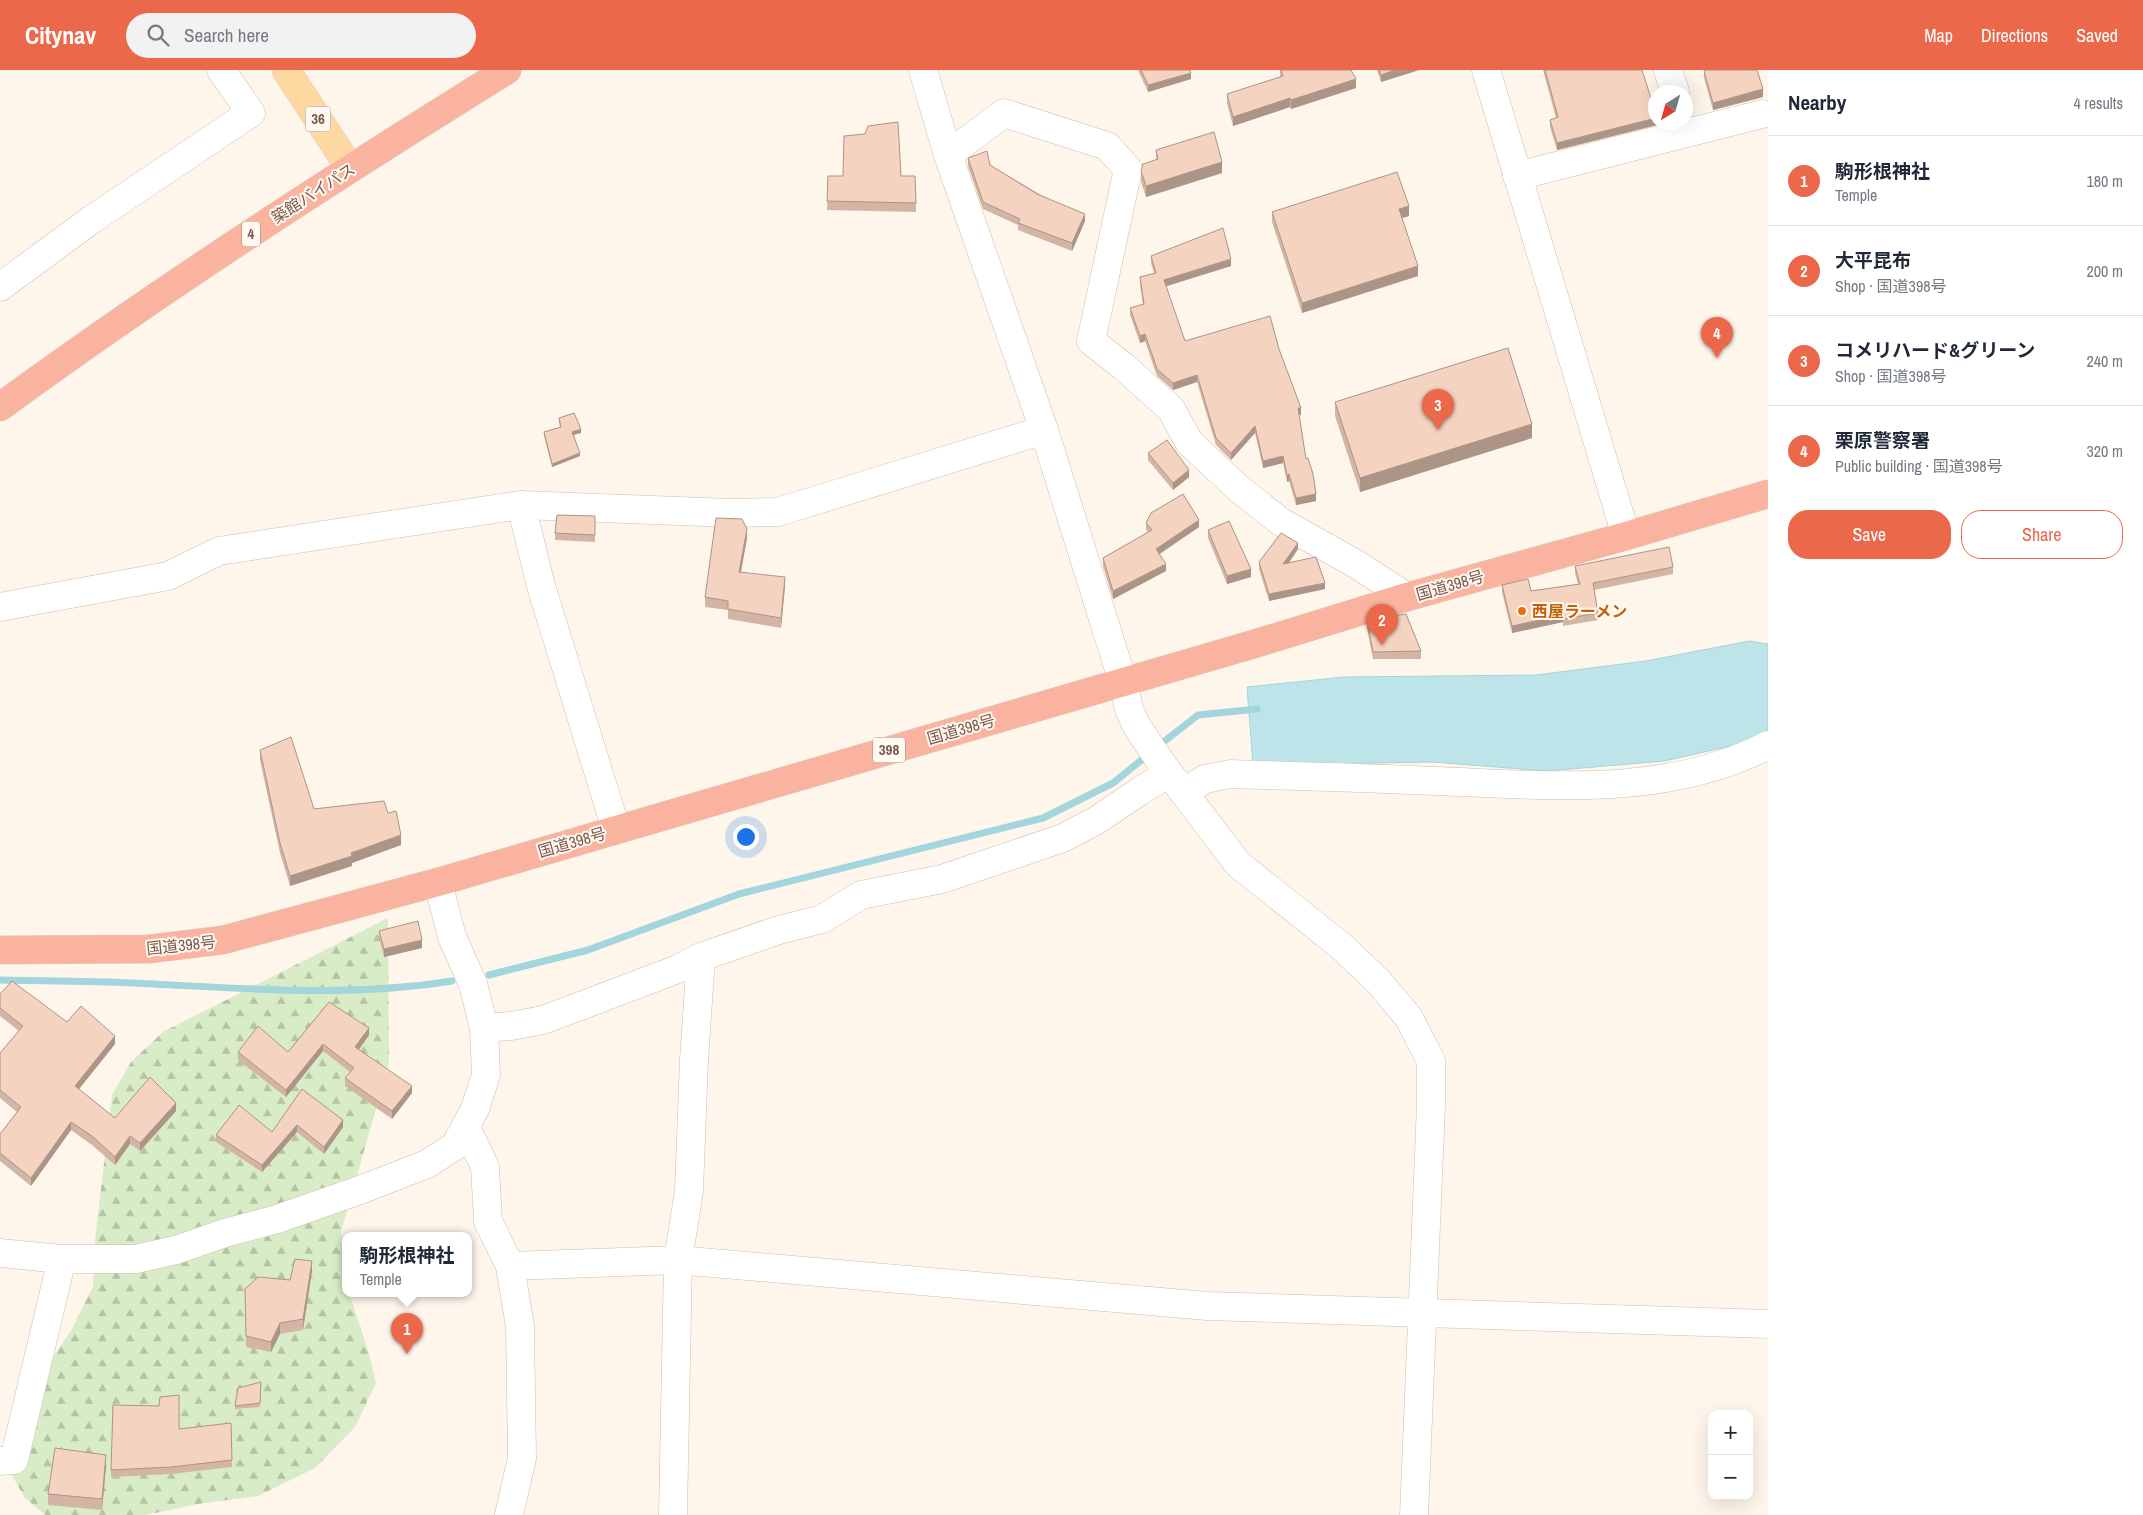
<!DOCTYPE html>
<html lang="en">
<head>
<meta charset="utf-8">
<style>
	:root { --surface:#fff; --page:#f2f2f3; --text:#1f2937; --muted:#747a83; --line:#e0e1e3; --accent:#ec684b }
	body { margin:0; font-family:"Archivo Narrow","Noto Sans JP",sans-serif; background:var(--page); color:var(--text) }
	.controls { position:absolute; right:15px; bottom:15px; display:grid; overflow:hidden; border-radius:10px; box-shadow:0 5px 20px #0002 }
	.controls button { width:45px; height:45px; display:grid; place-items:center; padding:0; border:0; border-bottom:1px solid var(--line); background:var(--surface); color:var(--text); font:25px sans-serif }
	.compass { position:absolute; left:1648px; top:15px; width:45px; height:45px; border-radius:50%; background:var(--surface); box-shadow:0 5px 20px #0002; rotate:217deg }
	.you { position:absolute; left:745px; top:766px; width:18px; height:18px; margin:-12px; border:4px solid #fff; border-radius:50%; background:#1a73e8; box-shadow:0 0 0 8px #1a73e833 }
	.badge { display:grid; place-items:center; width:32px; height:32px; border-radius:50%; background:var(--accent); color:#fff; font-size:16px; font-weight:700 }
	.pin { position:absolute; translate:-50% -41px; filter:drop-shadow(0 1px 2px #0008) }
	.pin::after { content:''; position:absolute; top:26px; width:18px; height:15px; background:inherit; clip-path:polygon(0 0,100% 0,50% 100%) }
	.popup { position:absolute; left:342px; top:1162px; width:130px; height:65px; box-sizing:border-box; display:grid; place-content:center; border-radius:10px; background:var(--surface); filter:drop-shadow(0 1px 4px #0005); font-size:16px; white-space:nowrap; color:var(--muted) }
	.popup b { font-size:19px; color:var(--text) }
	.popup::after { content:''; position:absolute; left:50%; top:100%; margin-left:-10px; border:10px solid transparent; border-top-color:var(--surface) }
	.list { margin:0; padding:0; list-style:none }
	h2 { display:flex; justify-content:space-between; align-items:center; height:65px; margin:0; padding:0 20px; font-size:21px }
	h2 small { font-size:16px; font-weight:400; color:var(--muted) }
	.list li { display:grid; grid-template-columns:32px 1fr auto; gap:15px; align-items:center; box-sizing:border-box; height:90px; padding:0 20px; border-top:1px solid var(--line) }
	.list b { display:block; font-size:19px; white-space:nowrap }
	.list p { margin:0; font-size:16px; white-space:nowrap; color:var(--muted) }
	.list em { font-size:16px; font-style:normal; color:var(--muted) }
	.actions { display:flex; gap:10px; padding:15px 20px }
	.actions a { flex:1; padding:11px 0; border:1px solid var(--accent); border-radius:20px; text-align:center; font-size:18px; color:var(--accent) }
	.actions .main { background:var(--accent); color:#fff }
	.icon { flex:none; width:28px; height:28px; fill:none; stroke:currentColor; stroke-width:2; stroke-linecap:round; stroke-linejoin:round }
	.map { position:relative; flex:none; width:1768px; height:1445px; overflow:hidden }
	header { display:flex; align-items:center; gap:30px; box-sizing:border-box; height:70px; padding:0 25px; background:var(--accent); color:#fff }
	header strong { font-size:24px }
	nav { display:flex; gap:28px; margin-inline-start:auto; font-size:18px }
	.search { width:350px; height:45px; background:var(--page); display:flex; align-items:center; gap:12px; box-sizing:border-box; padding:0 18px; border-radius:28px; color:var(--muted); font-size:19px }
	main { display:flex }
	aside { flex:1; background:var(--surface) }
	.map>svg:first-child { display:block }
	.forest { fill:url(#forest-firs) }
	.water { fill:#bde5e9; stroke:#a3d5dc }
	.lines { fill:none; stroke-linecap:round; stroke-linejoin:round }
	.stream { stroke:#a3d5dc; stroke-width:7 }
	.minor-casing { stroke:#d2bcaf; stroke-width:29 }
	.major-casing { stroke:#dad1cd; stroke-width:29 }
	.highway-casing { stroke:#dad1cd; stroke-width:29 }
	.minor { stroke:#fff; stroke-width:28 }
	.major { stroke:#fed8a1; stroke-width:28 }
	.highway { stroke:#fab39f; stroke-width:28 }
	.wall { fill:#d3b5a6 }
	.shaded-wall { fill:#ac9487 }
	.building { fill:#f5d3c1; stroke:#ac9487 }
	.food-dot { fill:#e8710a; stroke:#fff9f2; stroke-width:2 }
	.labels { text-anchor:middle; stroke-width:4; stroke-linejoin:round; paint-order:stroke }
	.shield { fill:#fff9f2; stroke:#a38a7d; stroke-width:1 }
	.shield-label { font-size:15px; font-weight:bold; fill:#7b5a4b }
	.street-label { font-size:16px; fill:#7b5a4b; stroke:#fff9f2 }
	.food-label { font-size:16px; font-weight:bold; fill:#c56008; stroke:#fff9f2; text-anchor:start }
</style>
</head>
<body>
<header>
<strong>Citynav</strong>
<div class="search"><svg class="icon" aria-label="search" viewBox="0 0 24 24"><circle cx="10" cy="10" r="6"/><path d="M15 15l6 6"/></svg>Search here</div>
<nav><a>Map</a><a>Directions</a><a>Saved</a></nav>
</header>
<main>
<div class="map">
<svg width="1768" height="1445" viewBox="0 0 1768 1445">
	<defs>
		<pattern id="forest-firs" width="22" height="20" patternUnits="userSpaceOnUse" patternTransform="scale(1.25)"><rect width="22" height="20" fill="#d8edc7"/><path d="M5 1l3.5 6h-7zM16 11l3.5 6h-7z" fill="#b4c3a4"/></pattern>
	</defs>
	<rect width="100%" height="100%" fill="#fef5eb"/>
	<path class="forest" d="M 388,848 L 389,993 L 341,1162 L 346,1223 L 349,1223 L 368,1280 L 376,1313 L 355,1357 L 315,1398 L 258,1426 L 198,1434 L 146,1445 L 45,1445 L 25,1428 L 2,1388 L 27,1326 L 72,1259 L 93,1216 L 95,1170 L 112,1025 L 131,992 L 163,962 Z"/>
	<path class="water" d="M 1749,571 L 1768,574 L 1768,662 L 1753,671 L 1664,691 L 1547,701 L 1433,692 L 1253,695 L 1247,617 L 1344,607 L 1536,605 L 1646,591 Z"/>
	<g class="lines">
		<g class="stream">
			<path d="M 1157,677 L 1198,645 L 1257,639"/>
			<path d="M 489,905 L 588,880 L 739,824 L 1043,748 L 1113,713 L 1149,684"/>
			<path d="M 0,910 C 44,911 89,911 133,913 C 240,918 345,928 452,911"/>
		</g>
		<defs>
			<g id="minor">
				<path d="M 923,0 L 948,85 L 1044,360 L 1123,612 L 1129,639 L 1136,655 L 1162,694 L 1238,794 L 1341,876 L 1378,911 L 1409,948 L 1431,991 L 1431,1035 L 1414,1445"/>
				<path d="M 1486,0 L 1626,466"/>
				<path d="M 1668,0 L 1675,22"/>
				<path d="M 948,85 L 1004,43 L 1107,76 L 1128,99 L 1091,271 L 1124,297 L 1171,339 L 1189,372 L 1238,418 L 1281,452 L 1356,494 L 1407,527"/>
				<path d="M 1517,106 L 1762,44"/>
				<path d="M 0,217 L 91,150 L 251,43 L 221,0"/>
				<path d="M 521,435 L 541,516 L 616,759"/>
				<path d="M 0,537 L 168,506 L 219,481 L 521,435 L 731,443 L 778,442 L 1044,360"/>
				<path d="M 1185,722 L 1205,709 L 1231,704 C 1299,706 1368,708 1436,711 C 1546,715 1667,728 1768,675"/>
				<path d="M 484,958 L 511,956 L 543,950 L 678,899 L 701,887 L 779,860 L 822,849 L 861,825 L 942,809 L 1063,768 L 1097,750 L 1140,721 L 1169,703"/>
				<path d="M 466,1057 L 485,1097 L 488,1151 L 510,1196 L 520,1256 L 522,1388 L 509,1445"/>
				<path d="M 0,1183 L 62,1189 L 136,1189 L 176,1180 L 225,1163 L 277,1149 L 360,1120 L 427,1094 L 455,1076 L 475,1039 L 486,1005 L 484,958 L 473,914 L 452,867 L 438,812"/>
				<path d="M 510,1196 L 678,1190 L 1207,1236 L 1768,1254"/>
				<path d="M 0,1391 L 14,1390 L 62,1189"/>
				<path d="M 673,1445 L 678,1190 L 689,1121 L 694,990 L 701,887"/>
			</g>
			<path id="major" d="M 286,0 L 350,98"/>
			<g id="highway">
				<path d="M 0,337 C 164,217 335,107 507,0"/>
				<path d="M 0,880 L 149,879 L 223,870 L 438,812 L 1254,574 L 1407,527 L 1626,466 L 1768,424"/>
			</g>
		</defs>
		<use href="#minor" class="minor-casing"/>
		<use href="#major" class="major-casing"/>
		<use href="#highway" class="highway-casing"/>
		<use href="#minor" class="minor"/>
		<use href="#major" class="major"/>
		<use href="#highway" class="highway"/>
	</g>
	<g class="wall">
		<path d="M 1138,0 L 1190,0 L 1191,9 L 1148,22 Z"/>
		<path d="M 1280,0 L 1351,0 L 1356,18 L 1291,39 L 1290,37 L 1233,56 L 1227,33 L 1227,24 L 1280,7 Z"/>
		<path d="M 1377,0 L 1419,0 L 1381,12 Z"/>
		<path d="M 1543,0 L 1642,0 L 1657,55 L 1557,80 L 1550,57 L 1550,50 L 1556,48 Z"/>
		<path d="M 1704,1 L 1763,27 L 1713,40 L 1704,8 Z"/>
		<path d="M 1156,80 L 1222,103 L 1146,127 L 1141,112 L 1141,101 L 1156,89 Z"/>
		<path d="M 968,88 L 990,95 L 1085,151 L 1072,181 L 1018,160 L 1018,155 L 983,139 L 968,96 Z"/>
		<path d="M 828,106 L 901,106 L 916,133 L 916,142 L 827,140 Z"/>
		<path d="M 1272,142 L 1409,146 L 1402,148 L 1418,206 L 1302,243 L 1272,152 Z"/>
		<path d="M 1151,186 L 1231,196 L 1166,216 L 1185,271 L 1279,279 L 1301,345 L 1299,345 L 1306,389 L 1316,431 L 1296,435 L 1289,411 L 1287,412 L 1283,393 L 1263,398 L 1255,363 L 1231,390 L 1216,375 L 1197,312 L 1173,320 L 1157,306 L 1145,271 L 1140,273 L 1130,245 L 1130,238 L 1143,235 L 1140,214 L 1140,207 L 1154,203 L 1151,193 Z"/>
		<path d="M 1335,332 L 1532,368 L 1360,422 L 1335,346 Z"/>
		<path d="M 559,348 L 581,363 L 574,365 L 580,386 L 552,397 L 544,366 L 544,362 L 560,357 L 559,352 Z"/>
		<path d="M 1148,383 L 1189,407 L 1173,420 L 1148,390 Z"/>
		<path d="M 595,446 L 595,472 L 555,470 L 555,463 Z"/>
		<path d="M 1146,453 L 1199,457 L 1160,484 L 1166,501 L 1113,529 L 1103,496 L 1103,488 L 1148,462 L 1146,460 Z"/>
		<path d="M 1208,460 L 1251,507 L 1227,514 L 1208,468 Z"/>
		<path d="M 747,468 L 741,502 L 785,516 L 781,558 L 728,549 L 728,540 L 705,537 L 705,527 Z"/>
		<path d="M 1298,479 L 1289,493 L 1325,519 L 1269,531 L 1259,499 L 1259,492 Z"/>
		<path d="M 1575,496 L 1673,497 L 1673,504 L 1594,520 L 1598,543 L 1598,550 L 1563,556 L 1563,552 L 1512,563 L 1502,522 L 1502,515 L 1531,521 L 1578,514 L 1575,503 Z"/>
		<path d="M 1367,551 L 1421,581 L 1421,589 L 1373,589 L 1367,558 Z"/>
		<path d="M 260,680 L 314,739 L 401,775 L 352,793 L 352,796 L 290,816 L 280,783 L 260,690 Z"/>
		<path d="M 379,861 L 422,878 L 384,887 L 379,868 Z"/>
		<path d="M 0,924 L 67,952 L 115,974 L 79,1019 L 115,1048 L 176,1041 L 140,1081 L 130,1074 L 115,1095 L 92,1075 L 71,1060 L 31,1116 L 0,1091 L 0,1064 L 17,1042 L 0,1028 L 0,983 L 19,961 L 0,946 Z"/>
		<path d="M 329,932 L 369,965 L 358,980 L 412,1023 L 392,1049 L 345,1016 L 345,1008 L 350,1002 L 323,981 L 286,1027 L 238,990 L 238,982 L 288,982 Z"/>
		<path d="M 302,1019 L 343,1057 L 324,1084 L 297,1062 L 262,1102 L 216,1072 L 216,1065 L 272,1062 Z"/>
		<path d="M 312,1201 L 303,1260 L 280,1264 L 271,1282 L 246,1277 L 245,1219 L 290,1210 Z"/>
		<path d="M 261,1312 L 260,1337 L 235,1339 L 235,1336 Z"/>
		<path d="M 113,1335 L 179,1359 L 231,1353 L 232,1397 L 171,1404 L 111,1407 Z"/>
		<path d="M 106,1396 L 102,1440 L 48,1435 L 48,1424 Z"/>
	</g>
	<g class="shaded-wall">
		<path d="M 1395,0 L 1419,0 L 1381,12 L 1381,5 Z"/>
		<path d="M 1191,3 L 1191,9 L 1148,22 L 1148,15 Z"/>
		<path d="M 1356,9 L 1356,18 L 1291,39 L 1291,30 Z"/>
		<path d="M 1763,19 L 1763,27 L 1713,40 L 1713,33 Z"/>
		<path d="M 1290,28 L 1290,37 L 1233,56 L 1233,47 Z"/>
		<path d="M 1656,48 L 1656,52 L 1657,52 L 1657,55 L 1557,80 L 1557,73 Z"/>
		<path d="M 1222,92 L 1222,103 L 1146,127 L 1146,116 Z"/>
		<path d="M 1409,136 L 1409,146 L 1399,149 L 1399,139 Z"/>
		<path d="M 1085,144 L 1085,151 L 1072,181 L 1072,173 Z"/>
		<path d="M 1231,189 L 1231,196 L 1164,217 L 1164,210 Z"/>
		<path d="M 1418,196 L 1418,206 L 1302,243 L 1302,233 Z"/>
		<path d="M 1145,264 L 1145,271 L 1140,273 L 1140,266 Z"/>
		<path d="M 1197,305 L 1197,312 L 1173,320 L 1173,313 Z"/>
		<rect x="1298" y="338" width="3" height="7"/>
		<path d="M 1532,354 L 1532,368 L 1360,422 L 1360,408 Z"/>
		<path d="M 1255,356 L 1255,363 L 1231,390 L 1231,383 Z"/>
		<path d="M 581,359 L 581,363 L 572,365 L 572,362 Z"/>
		<path d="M 580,383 L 580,386 L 552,397 L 552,394 Z"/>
		<path d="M 1283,386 L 1283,393 L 1263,398 L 1263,391 Z"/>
		<path d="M 1189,400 L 1189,407 L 1173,420 L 1173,413 Z"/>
		<path d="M 1289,404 L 1289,411 L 1287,412 L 1287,405 Z"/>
		<path d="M 1316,424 L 1316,431 L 1296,435 L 1296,428 Z"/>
		<path d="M 1199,450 L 1199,457 L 1156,486 L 1156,479 Z"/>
		<path d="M 747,459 L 747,468 L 739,512 L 739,502 Z"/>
		<path d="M 1298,473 L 1298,479 L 1283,501 L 1283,494 Z"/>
		<path d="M 1166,494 L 1166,501 L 1113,529 L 1113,521 Z"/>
		<path d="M 1251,499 L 1251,507 L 1227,514 L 1227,506 Z"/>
		<path d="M 785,507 L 785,516 L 781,558 L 781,548 Z"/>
		<path d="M 1325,513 L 1325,519 L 1269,531 L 1269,524 Z"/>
		<path d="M 1563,545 L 1563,552 L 1512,563 L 1512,556 Z"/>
		<path d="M 401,765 L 401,775 L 352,793 L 352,796 L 290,816 L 290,806 Z"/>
		<path d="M 422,870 L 422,878 L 384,887 L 384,879 Z"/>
		<path d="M 369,958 L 369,965 L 355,985 L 355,977 Z"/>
		<path d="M 115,966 L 115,974 L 75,1024 L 75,1016 Z"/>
		<path d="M 323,974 L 323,981 L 286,1027 L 286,1020 Z"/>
		<path d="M 412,1016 L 412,1023 L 392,1049 L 392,1041 Z"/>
		<path d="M 176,1033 L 176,1041 L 140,1081 L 140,1073 Z"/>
		<path d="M 343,1050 L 343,1057 L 324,1084 L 324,1077 Z"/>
		<path d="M 71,1052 L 71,1060 L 31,1116 L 31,1108 Z"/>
		<path d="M 297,1055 L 297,1062 L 262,1102 L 262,1095 Z"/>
		<path d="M 130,1066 L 130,1074 L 115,1095 L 115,1087 Z"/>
		<path d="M 312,1191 L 312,1201 L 303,1260 L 303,1249 Z"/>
		<path d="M 280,1253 L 280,1264 L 271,1282 L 271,1272 Z"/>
		<path d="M 106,1385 L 106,1396 L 102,1440 L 102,1429 Z"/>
	</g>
	<g class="building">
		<path d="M 1141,0 L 1190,0 L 1191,3 L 1148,15 Z"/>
		<path d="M 1281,0 L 1351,0 L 1356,9 L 1291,30 L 1290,28 L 1233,47 L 1227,24 L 1283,6 Z"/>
		<path d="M 1379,0 L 1395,0 L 1381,5 Z"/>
		<path d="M 1545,0 L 1642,0 L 1656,44 L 1656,48 L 1557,73 L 1550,50 L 1558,47 Z"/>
		<path d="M 1706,0 L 1757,0 L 1763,19 L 1713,33 L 1704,1 Z"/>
		<path d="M 898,52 L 901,106 L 915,106 L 916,133 L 827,131 L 828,106 L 843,106 L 844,66 L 865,64 L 868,56 Z"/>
		<path d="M 1214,62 L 1222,92 L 1146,116 L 1141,101 L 1143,94 L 1158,89 L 1156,80 Z"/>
		<path d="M 987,81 L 990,95 L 1037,124 L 1085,144 L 1072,173 L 1018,153 L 1020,149 L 983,132 L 968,88 Z"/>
		<path d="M 1397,102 L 1409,136 L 1399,139 L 1418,196 L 1302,233 L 1272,142 Z"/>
		<path d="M 1223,158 L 1231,189 L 1164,210 L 1185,271 L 1270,246 L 1279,279 L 1301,338 L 1298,338 L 1306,389 L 1308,388 L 1313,404 L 1316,424 L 1296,428 L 1289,404 L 1287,405 L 1283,386 L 1263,391 L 1255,356 L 1231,383 L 1216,368 L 1197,305 L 1173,313 L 1157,299 L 1145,264 L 1140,266 L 1130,238 L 1144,234 L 1140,207 L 1156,203 L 1151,186 Z"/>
		<path d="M 1508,278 L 1532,354 L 1360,408 L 1335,332 Z"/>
		<path d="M 574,343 L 581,359 L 572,362 L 580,383 L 552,394 L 544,362 L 561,357 L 559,348 Z"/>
		<path d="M 1167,370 L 1189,400 L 1173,413 L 1148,383 Z"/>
		<path d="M 1183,424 L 1199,450 L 1156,479 L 1166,494 L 1113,521 L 1103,488 L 1152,460 L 1146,453 L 1151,443 Z"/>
		<path d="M 557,445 L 595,446 L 595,465 L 555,463 Z"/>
		<path d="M 716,448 L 742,449 L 747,459 L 739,502 L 785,507 L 781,548 L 728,539 L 728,531 L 705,527 Z"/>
		<path d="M 1229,451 L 1251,499 L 1227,506 L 1208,460 Z"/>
		<path d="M 1281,463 L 1298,473 L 1283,494 L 1316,487 L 1325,513 L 1269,524 L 1259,492 Z"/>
		<path d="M 1669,477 L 1673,497 L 1593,513 L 1598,543 L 1563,549 L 1563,545 L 1512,556 L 1502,515 L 1528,509 L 1531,521 L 1580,514 L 1575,496 Z"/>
		<path d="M 1406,544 L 1421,581 L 1373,582 L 1367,551 Z"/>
		<path d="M 291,667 L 314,739 L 384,731 L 388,743 L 396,741 L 401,765 L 351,783 L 352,786 L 290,806 L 280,773 L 260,680 Z"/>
		<path d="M 418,851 L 422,870 L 384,879 L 379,861 Z"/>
		<path d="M 12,911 L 67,952 L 81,936 L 115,966 L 75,1016 L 115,1048 L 150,1007 L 176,1033 L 140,1073 L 130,1066 L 115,1087 L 92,1066 L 71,1052 L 31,1108 L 0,1083 L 0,1064 L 21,1037 L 0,1020 L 0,983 L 23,956 L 0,938 L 0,924 Z"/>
		<path d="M 329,932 L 369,958 L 355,977 L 412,1016 L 392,1041 L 345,1008 L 354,998 L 323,974 L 286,1020 L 238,982 L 258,956 L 288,982 Z"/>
		<path d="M 302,1019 L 343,1050 L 324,1077 L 297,1055 L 262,1095 L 216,1065 L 239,1035 L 272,1062 Z"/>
		<path d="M 295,1189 L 312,1191 L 303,1249 L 280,1253 L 271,1272 L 246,1266 L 245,1219 L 258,1207 L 290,1210 Z"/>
		<path d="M 261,1312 L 260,1333 L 235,1336 L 238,1318 Z"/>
		<path d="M 179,1325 L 179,1359 L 231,1353 L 232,1390 L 171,1397 L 111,1400 L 113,1335 L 159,1336 L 160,1327 Z"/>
		<path d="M 55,1378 L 106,1385 L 102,1429 L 48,1424 Z"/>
	</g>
	<circle class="food-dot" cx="1522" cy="541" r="5"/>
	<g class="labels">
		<g class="shield">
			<rect x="305.5" y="36.5" width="25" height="25" rx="4"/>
			<rect x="242" y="151.5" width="18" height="25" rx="4"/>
			<rect x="873" y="667.5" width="32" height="25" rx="4"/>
		</g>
		<g class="shield-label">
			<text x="318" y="54">36</text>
			<text x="251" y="169">4</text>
			<text x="889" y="685">398</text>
		</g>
		<g class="street-label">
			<text transform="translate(313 123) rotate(-33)" y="6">築館バイパス</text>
			<text transform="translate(1450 515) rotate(-16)" y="6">国道398号</text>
			<text transform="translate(961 659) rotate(-16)" y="6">国道398号</text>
			<text transform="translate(572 772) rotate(-16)" y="6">国道398号</text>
			<text transform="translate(181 875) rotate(-6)" y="6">国道398号</text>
		</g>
		<g class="food-label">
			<text x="1532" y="547">西屋ラーメン</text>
		</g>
	</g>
</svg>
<div class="controls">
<button>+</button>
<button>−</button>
</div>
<svg class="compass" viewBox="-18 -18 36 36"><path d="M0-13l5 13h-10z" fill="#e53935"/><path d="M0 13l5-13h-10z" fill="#747a83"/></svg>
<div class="you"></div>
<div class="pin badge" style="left:407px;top:1284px">1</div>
<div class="popup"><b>駒形根神社</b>Temple</div>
<div class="pin badge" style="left:1382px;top:575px">2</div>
<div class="pin badge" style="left:1438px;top:360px">3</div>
<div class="pin badge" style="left:1717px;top:288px">4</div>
</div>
<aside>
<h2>Nearby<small>4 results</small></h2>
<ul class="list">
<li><span class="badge">1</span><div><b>駒形根神社</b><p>Temple</p></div><em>180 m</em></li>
<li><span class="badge">2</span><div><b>大平昆布</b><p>Shop · 国道398号</p></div><em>200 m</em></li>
<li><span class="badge">3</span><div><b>コメリハード&amp;グリーン</b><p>Shop · 国道398号</p></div><em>240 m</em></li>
<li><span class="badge">4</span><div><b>栗原警察署</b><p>Public building · 国道398号</p></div><em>320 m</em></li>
</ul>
<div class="actions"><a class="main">Save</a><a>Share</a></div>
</aside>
</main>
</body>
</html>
